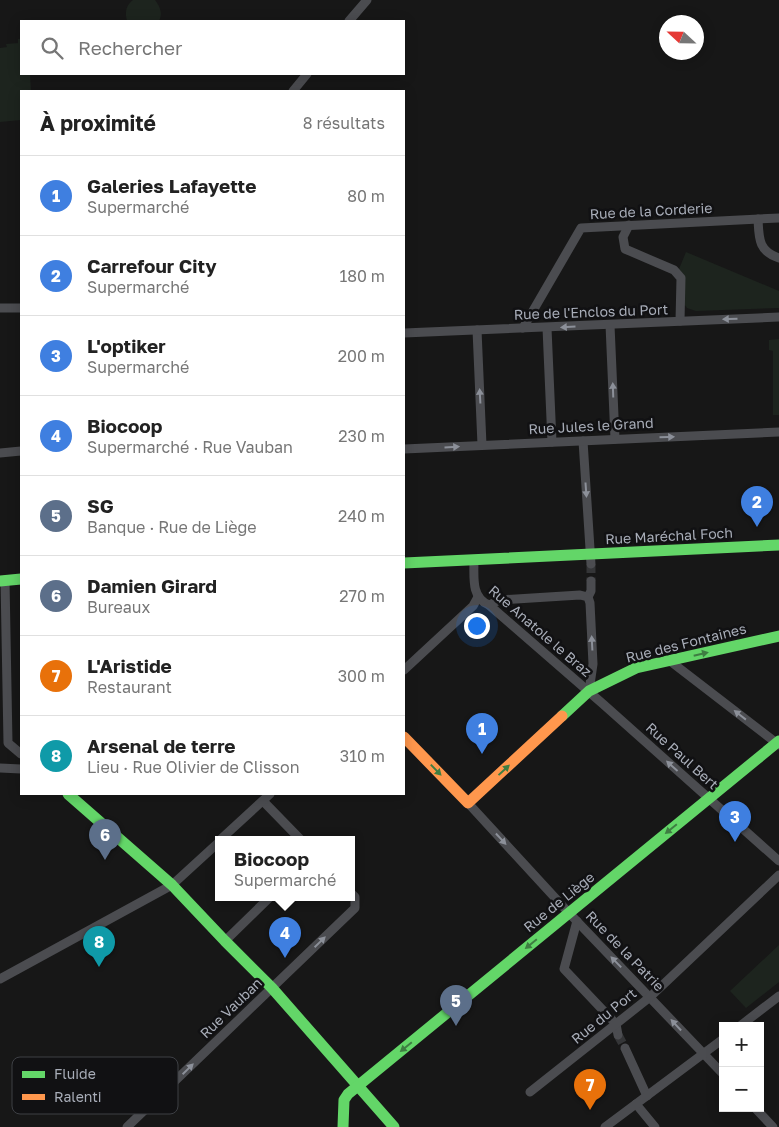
<!DOCTYPE html>
<html lang="fr">
<head>
<meta charset="utf-8">
<style>
	:root { --surface:#fff; --page:#f6f6f6; --text:#222; --muted:#767676; --line:#e0e0e0; --accent:#7c3aed }
	body { margin:0; font-family:"Golos Text",sans-serif; background:var(--page); color:var(--text) }
	.controls { position:absolute; right:15px; bottom:15px; display:grid; overflow:hidden; border-radius:0px; box-shadow:0 2px 12px #0003 }
	.controls button { width:45px; height:45px; display:grid; place-items:center; padding:0; border:0; border-bottom:1px solid var(--line); background:var(--surface); color:var(--text); font:25px sans-serif }
	.compass { position:absolute; left:659px; top:15px; width:45px; height:45px; border-radius:50%; background:var(--surface); box-shadow:0 2px 12px #0003; rotate:292deg }
	.you { position:absolute; left:476px; top:625px; width:18px; height:18px; margin:-12px; border:4px solid #fff; border-radius:50%; background:#1a73e8; box-shadow:0 0 0 8px #1a73e833 }
	.badge { display:grid; place-items:center; width:32px; height:32px; border-radius:50%; background:var(--accent); color:#fff; font-size:16px; font-weight:700 }
	.pin { position:absolute; translate:-50% -41px; filter:drop-shadow(0 1px 2px #0008) }
	.pin::after { content:''; position:absolute; top:26px; width:18px; height:15px; background:inherit; clip-path:polygon(0 0,100% 0,50% 100%) }
	.popup { position:absolute; left:215px; top:836px; width:140px; height:65px; box-sizing:border-box; display:grid; place-content:center; border-radius:0px; background:var(--surface); filter:drop-shadow(0 1px 4px #0005); font-size:16px; white-space:nowrap; color:var(--muted) }
	.popup b { font-size:19px; color:var(--text) }
	.popup::after { content:''; position:absolute; left:50%; top:100%; margin-left:-10px; border:10px solid transparent; border-top-color:var(--surface) }
	.list { margin:0; padding:0; list-style:none }
	h2 { display:flex; justify-content:space-between; align-items:center; height:65px; margin:0; padding:0 20px; font-size:21px }
	h2 small { font-size:16px; font-weight:400; color:var(--muted) }
	.list li { display:grid; grid-template-columns:32px 1fr auto; gap:15px; align-items:center; box-sizing:border-box; height:80px; padding:0 20px; border-top:1px solid var(--line) }
	.list b { display:block; font-size:19px; white-space:nowrap }
	.list p { margin:0; font-size:16px; white-space:nowrap; color:var(--muted) }
	.list em { font-size:16px; font-style:normal; color:var(--muted) }
	.icon { flex:none; width:28px; height:28px; fill:none; stroke:currentColor; stroke-width:2; stroke-linecap:round; stroke-linejoin:round }
	.map { position:relative; flex:none; width:779px; height:1127px; overflow:hidden }
	.search { position:absolute; background:var(--surface); box-shadow:0 2px 12px #0003; left:20px; top:20px; width:385px; height:55px; display:flex; align-items:center; gap:12px; box-sizing:border-box; padding:0 18px; border-radius:0px; color:var(--muted); font-size:19px }
	.panel { position:absolute; background:var(--surface); box-shadow:0 2px 12px #0003; left:20px; top:90px; width:385px; height:705px; border-radius:0px }
	.map>svg:first-child { display:block }
	.green { fill:#1d241e }
	.lines { fill:none; stroke-linecap:round; stroke-linejoin:round }
	.street-tunnel { stroke:#343537; stroke-width:9; stroke-dasharray:9 4.5; stroke-linecap:butt }
	.street { stroke:#4b4c50; stroke-width:9 }
	.fast { stroke:#63d668; stroke-width:11 }
	.slow { stroke:#ff974d; stroke-width:11 }
	.oneway { fill:#8c9099 }
	.oneway2 { fill:#3e7d42 }
	.labels { text-anchor:middle; stroke-width:5; stroke-linejoin:round; paint-order:stroke }
	.street-label { font-size:14px; fill:#a8adb8; stroke:#111113 }
	.key { fill:#111113; stroke:#3e4045; stroke-width:1 }
	.key-label { font-size:14px; fill:#a8adb8 }
</style>
</head>
<body>
<div class="map">
<svg width="779" height="1127" viewBox="0 0 779 1127">
	<rect width="100%" height="100%" fill="#171717"/>
	<g class="green">
		<path d="M 133,0 L 155,0 C 160,7 163,13 159,21 L 127,21 C 125,13 125,6 133,0 Z"/>
		<path d="M 18,39 L 21,39 L 21,74 L 30,74 L 31,91 L 21,91 L 21,120 L 0,122 L 0,48 L 7,47 L 6,44 L 18,43 Z"/>
		<path d="M 686,252 L 779,291 L 779,308 L 696,311 L 687,308 L 684,304 L 684,275 L 679,269 Z"/>
		<path d="M 779,339 L 779,415 L 773,415 L 773,351 L 769,350 L 769,340 Z"/>
		<path d="M 779,945 L 779,982 L 746,1008 L 730,991 Z"/>
	</g>
	<g class="lines">
		<g class="street-tunnel">
			<path d="M 591,564 L 591,581"/>
			<path d="M 618,1035 L 625,1048"/>
		</g>
		<g class="street">
			<path d="M 349,21 L 367,0"/>
			<path d="M 293,91 L 307,74"/>
			<path d="M 758,219 C 759,238 758,251 779,258"/>
			<path d="M 629,225 L 623,237 L 625,249 L 674,270 L 681,278 L 680,321"/>
			<path d="M 0,308 L 21,308"/>
			<path d="M 610,325 L 615,439"/>
			<path d="M 523,328 L 581,228 L 779,218"/>
			<path d="M 547,328 L 552,442"/>
			<path d="M 477,330 L 482,445"/>
			<path d="M 404,333 L 779,317"/>
			<path d="M 583,441 L 591,564"/>
			<path d="M 404,449 L 779,432"/>
			<path d="M 0,453 L 21,451"/>
			<path d="M 474,560 C 474,577 471,598 489,605 L 603,704 L 779,861"/>
			<path d="M 5,580 L 8,743 L 21,754"/>
			<path d="M 588,597 L 591,591 L 591,581"/>
			<path d="M 489,605 L 500,600 L 580,595 L 588,597 L 590,603 L 593,664 L 589,691"/>
			<path d="M 670,661 L 779,745"/>
			<path d="M 404,670 L 473,606 L 478,597"/>
			<path d="M 0,768 L 21,769"/>
			<path d="M 263,801 L 300,839"/>
			<path d="M 468,803 L 569,913 L 723,1074"/>
			<path d="M 221,839 L 270,794"/>
			<path d="M 577,921 L 564,969 L 616,1024 L 618,1035"/>
			<path d="M 225,941 L 270,897"/>
			<path d="M 0,979 L 172,885 L 219,842"/>
			<path d="M 740,1026 L 779,996"/>
			<path d="M 625,1048 L 647,1096"/>
			<path d="M 530,1092 L 650,997 L 779,875"/>
			<path d="M 636,1104 L 655,1127"/>
			<path d="M 755,1108 L 773,1127"/>
			<path d="M 127,1127 L 355,908 L 355,897 L 351,893"/>
			<path d="M 605,1127 L 723,1039"/>
		</g>
		<g class="fast">
			<path d="M 404,563 L 779,545"/>
			<path d="M 0,581 L 21,579"/>
			<path d="M 562,716 L 589,691 L 636,668 L 779,636"/>
			<path d="M 68,794 L 172,885 L 225,941 L 272,988 L 394,1127"/>
			<path d="M 343,1127 L 344,1100 L 348,1094 L 779,741"/>
		</g>
		<path class="slow" d="M 404,737 L 468,803 L 562,716"/>
	</g>
	<defs><path id="oneway-solid" d="M-6-.8H1V-3.2L6.5 0L1 3.2V.8H-6Z" transform="scale(1.25)"/></defs>
	<g class="oneway">
		<use href="#oneway-solid" transform="translate(730 319) rotate(178)"/>
		<use href="#oneway-solid" transform="translate(568 327) rotate(177)"/>
		<use href="#oneway-solid" transform="translate(613 390) rotate(-92)"/>
		<use href="#oneway-solid" transform="translate(480 396) rotate(-93)"/>
		<use href="#oneway-solid" transform="translate(667 437) rotate(-2)"/>
		<use href="#oneway-solid" transform="translate(452 447) rotate(-3)"/>
		<use href="#oneway-solid" transform="translate(586 490) rotate(86)"/>
		<use href="#oneway-solid" transform="translate(592 643) rotate(-93)"/>
		<use href="#oneway-solid" transform="translate(740 715) rotate(-142)"/>
		<use href="#oneway-solid" transform="translate(672 766) rotate(-138)"/>
		<use href="#oneway-solid" transform="translate(501 839) rotate(47)"/>
		<use href="#oneway-solid" transform="translate(320 942) rotate(-44)"/>
		<use href="#oneway-solid" transform="translate(616 962) rotate(-134)"/>
		<use href="#oneway-solid" transform="translate(676 1025) rotate(-133)"/>
		<use href="#oneway-solid" transform="translate(188 1069) rotate(-44)"/>
	</g>
	<g class="oneway2">
		<use href="#oneway-solid" transform="translate(701 654) rotate(-13)"/>
		<use href="#oneway-solid" transform="translate(436 770) rotate(46)"/>
		<use href="#oneway-solid" transform="translate(504 770) rotate(-43)"/>
		<use href="#oneway-solid" transform="translate(671 829) rotate(141)"/>
		<use href="#oneway-solid" transform="translate(531 944) rotate(141)"/>
		<use href="#oneway-solid" transform="translate(406 1047) rotate(141)"/>
	</g>
	<g class="labels">
		<g class="street-label">
			<text transform="translate(651 211) rotate(-3)" y="5">Rue de la Corderie</text>
			<text transform="translate(591 312) rotate(-2)" y="5">Rue de l'Enclos du Port</text>
			<text transform="translate(591 426) rotate(-3)" y="5">Rue Jules le Grand</text>
			<text transform="translate(669 536) rotate(-3)" y="5">Rue Maréchal Foch</text>
			<text transform="translate(540 631) rotate(41)" y="5">Rue Anatole le Braz</text>
			<text transform="translate(686 643) rotate(-14)" y="5">Rue des Fontaines</text>
			<text transform="translate(682 756) rotate(42)" y="5">Rue Paul Bert</text>
			<text transform="translate(559 902) rotate(-39)" y="5">Rue de Liège</text>
			<text transform="translate(625 951) rotate(46)" y="5">Rue de la Patrie</text>
			<text transform="translate(231 1008) rotate(-44)" y="5">Rue Vauban</text>
			<text transform="translate(604 1016) rotate(-39)" y="5">Rue du Port</text>
		</g>
	</g>
	<rect x="12" y="1057" width="166" height="57" rx="8" class="key"/>
	<rect x="22" y="1071" width="23" height="7" fill="#63d668"/>
	<rect x="22" y="1094" width="23" height="6" fill="#ff974d"/>
	<g class="key-label">
		<text x="54" y="1079">Fluide</text>
		<text x="54" y="1102">Ralenti</text>
	</g>
</svg>
<div class="controls">
<button>+</button>
<button>−</button>
</div>
<svg class="compass" viewBox="-18 -18 36 36"><path d="M0-13l5 13h-10z" fill="#e53935"/><path d="M0 13l5-13h-10z" fill="#767676"/></svg>
<div class="you"></div>
<div class="pin badge" style="left:482px;top:754px;background:#3f7fe0">1</div>
<div class="pin badge" style="left:757px;top:527px;background:#3f7fe0">2</div>
<div class="pin badge" style="left:735px;top:842px;background:#3f7fe0">3</div>
<div class="pin badge" style="left:285px;top:958px;background:#3f7fe0">4</div>
<div class="popup"><b>Biocoop</b>Supermarché</div>
<div class="pin badge" style="left:456px;top:1026px;background:#5c6f8a">5</div>
<div class="pin badge" style="left:105px;top:860px;background:#5c6f8a">6</div>
<div class="pin badge" style="left:590px;top:1110px;background:#e8710a">7</div>
<div class="pin badge" style="left:99px;top:967px;background:#0f9aa8">8</div>
<div class="search"><svg class="icon" aria-label="search" viewBox="0 0 24 24"><circle cx="10" cy="10" r="6"/><path d="M15 15l6 6"/></svg>Rechercher</div>
<section class="panel">
<h2>À proximité<small>8 résultats</small></h2>
<ul class="list">
<li><span class="badge" style="background:#3f7fe0">1</span><div><b>Galeries Lafayette</b><p>Supermarché</p></div><em>80 m</em></li>
<li><span class="badge" style="background:#3f7fe0">2</span><div><b>Carrefour City</b><p>Supermarché</p></div><em>180 m</em></li>
<li><span class="badge" style="background:#3f7fe0">3</span><div><b>L'optiker</b><p>Supermarché</p></div><em>200 m</em></li>
<li><span class="badge" style="background:#3f7fe0">4</span><div><b>Biocoop</b><p>Supermarché · Rue Vauban</p></div><em>230 m</em></li>
<li><span class="badge" style="background:#5c6f8a">5</span><div><b>SG</b><p>Banque · Rue de Liège</p></div><em>240 m</em></li>
<li><span class="badge" style="background:#5c6f8a">6</span><div><b>Damien Girard</b><p>Bureaux</p></div><em>270 m</em></li>
<li><span class="badge" style="background:#e8710a">7</span><div><b>L'Aristide</b><p>Restaurant</p></div><em>300 m</em></li>
<li><span class="badge" style="background:#0f9aa8">8</span><div><b>Arsenal de terre</b><p>Lieu · Rue Olivier de Clisson</p></div><em>310 m</em></li>
</ul>
</section>
</div>
</body>
</html>
